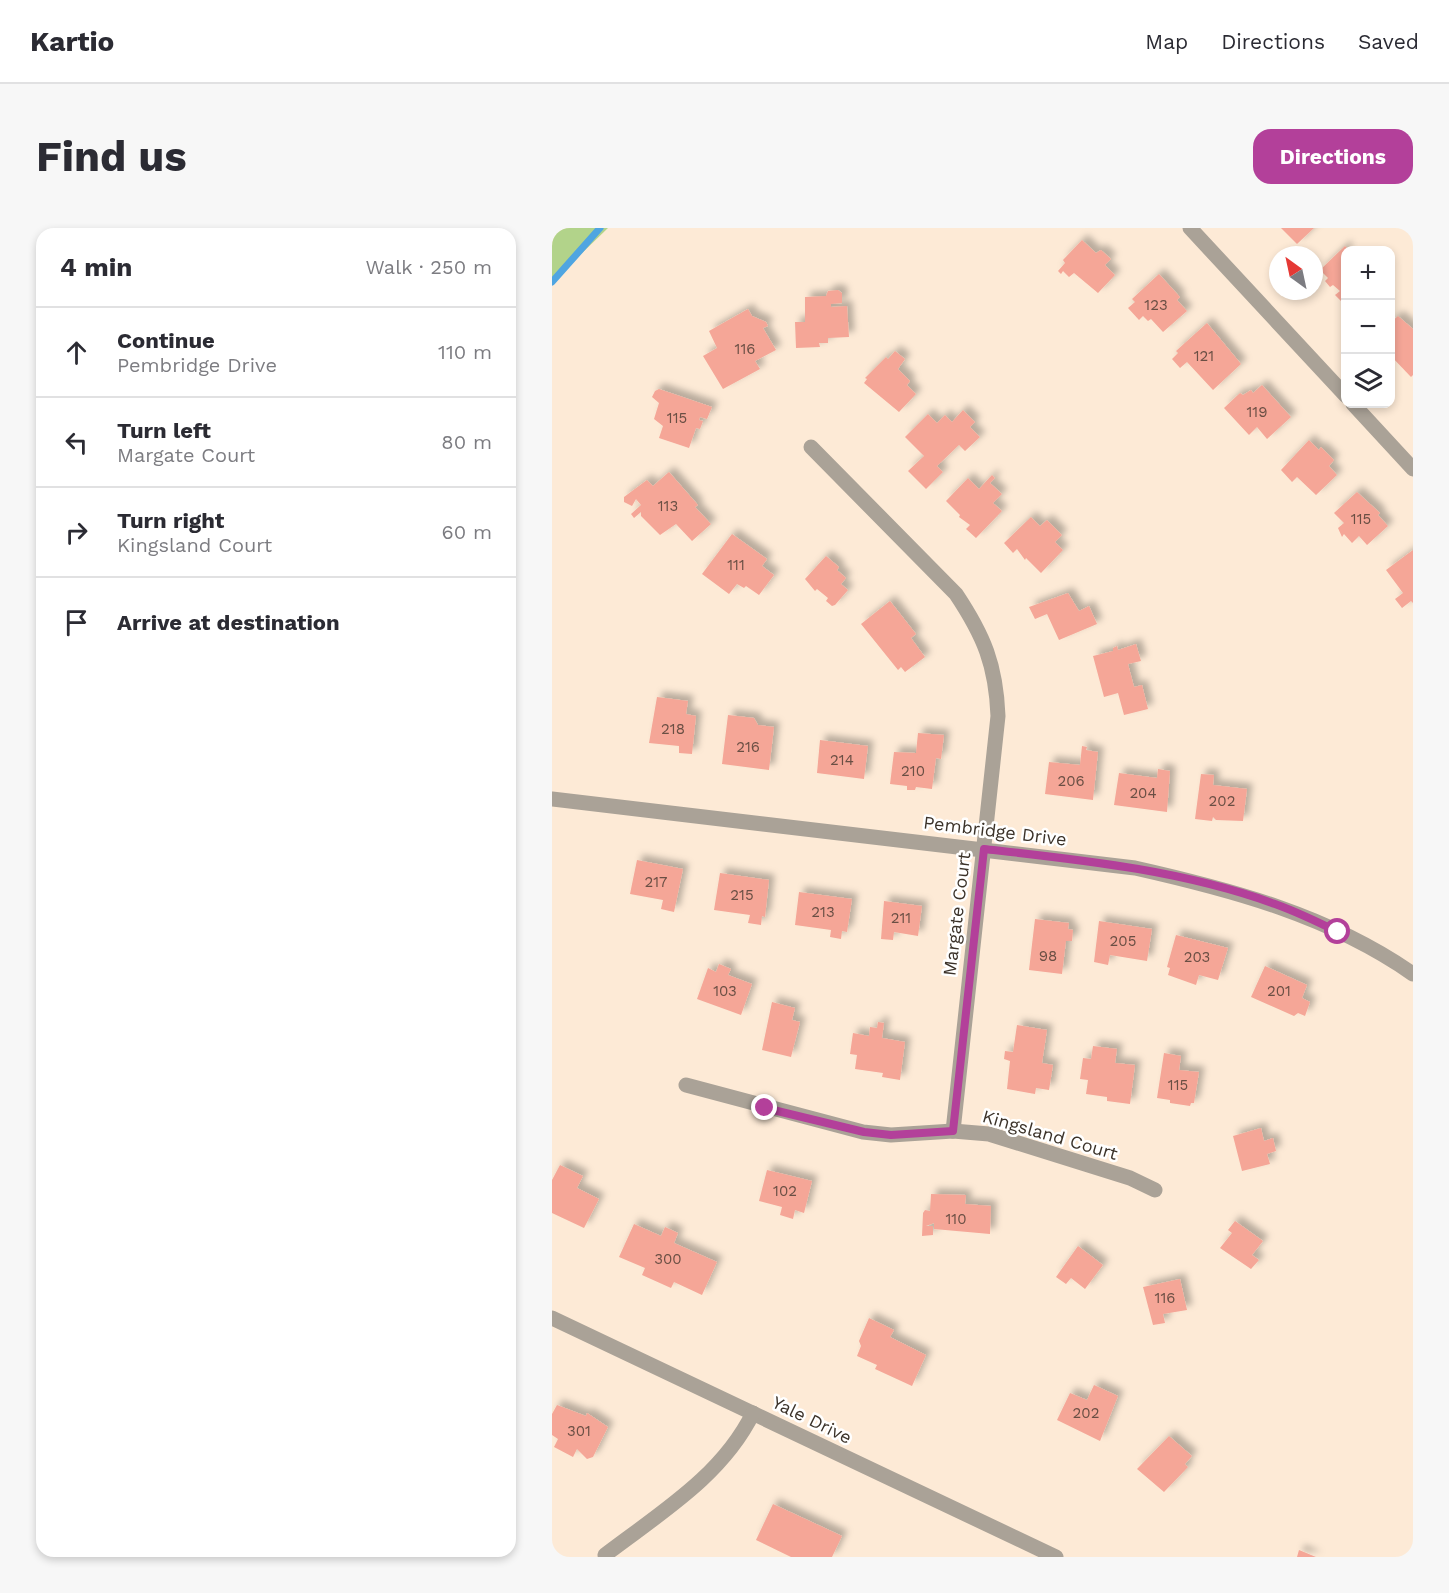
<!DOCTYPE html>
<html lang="en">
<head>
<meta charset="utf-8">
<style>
	:root { --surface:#fff; --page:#f7f7f7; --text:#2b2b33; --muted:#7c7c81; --line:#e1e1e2; --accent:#b3409a }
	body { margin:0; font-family:"Work Sans",sans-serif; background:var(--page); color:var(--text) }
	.controls { position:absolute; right:18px; top:18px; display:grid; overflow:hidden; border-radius:12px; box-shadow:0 3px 9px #0003 }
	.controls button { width:54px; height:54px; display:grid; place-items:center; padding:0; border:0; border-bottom:2px solid var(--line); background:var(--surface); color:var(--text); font:30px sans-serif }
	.compass { position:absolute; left:717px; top:18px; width:54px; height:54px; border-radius:50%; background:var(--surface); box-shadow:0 3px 9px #0003; rotate:327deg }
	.stop { position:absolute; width:18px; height:18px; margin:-14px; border:4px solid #b3409a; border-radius:50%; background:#fff }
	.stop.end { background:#b3409a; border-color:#fff; box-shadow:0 2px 6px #0008 }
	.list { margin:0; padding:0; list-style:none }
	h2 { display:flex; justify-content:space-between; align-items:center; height:78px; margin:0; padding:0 24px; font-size:26px }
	h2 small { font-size:20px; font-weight:400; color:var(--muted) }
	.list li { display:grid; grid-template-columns:39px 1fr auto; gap:18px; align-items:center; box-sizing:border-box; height:90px; padding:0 24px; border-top:2px solid var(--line) }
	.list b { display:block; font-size:22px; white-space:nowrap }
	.list p { margin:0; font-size:20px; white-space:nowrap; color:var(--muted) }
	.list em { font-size:20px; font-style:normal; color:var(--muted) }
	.icon { flex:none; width:33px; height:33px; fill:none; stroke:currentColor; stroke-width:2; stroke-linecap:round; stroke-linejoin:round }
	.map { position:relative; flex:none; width:861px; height:1329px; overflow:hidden; border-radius:18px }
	header { display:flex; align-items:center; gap:36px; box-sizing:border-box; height:84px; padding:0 30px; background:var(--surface); border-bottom:2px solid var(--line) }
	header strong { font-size:28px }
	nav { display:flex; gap:33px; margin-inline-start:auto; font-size:21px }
	.intro { display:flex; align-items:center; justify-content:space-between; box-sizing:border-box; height:144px; padding:0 36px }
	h1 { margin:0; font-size:42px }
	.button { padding:15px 27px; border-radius:18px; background:var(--accent); color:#fff; font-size:21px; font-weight:700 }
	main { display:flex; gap:36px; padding:0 36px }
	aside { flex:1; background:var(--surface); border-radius:18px; box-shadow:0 3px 9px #0003 }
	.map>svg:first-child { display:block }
	.green { fill:#b2d38a }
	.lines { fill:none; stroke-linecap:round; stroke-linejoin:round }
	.stream { stroke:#4fa5e1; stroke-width:7 }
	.building { fill:#f5a697; filter:url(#shadow) }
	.street { stroke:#aaa297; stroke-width:15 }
	.route { stroke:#b3409a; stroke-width:8 }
	.labels { text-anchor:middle; stroke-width:5; stroke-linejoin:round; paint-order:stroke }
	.number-label { font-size:15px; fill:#6a4f44 }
	.street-label { font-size:18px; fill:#3b3229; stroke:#fff }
</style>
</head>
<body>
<header>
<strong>Kartio</strong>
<nav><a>Map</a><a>Directions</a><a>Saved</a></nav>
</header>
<div class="intro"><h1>Find us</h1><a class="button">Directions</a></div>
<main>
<aside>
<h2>4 min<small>Walk · 250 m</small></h2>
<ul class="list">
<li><svg class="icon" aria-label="ahead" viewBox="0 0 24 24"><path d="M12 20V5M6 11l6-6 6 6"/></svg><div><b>Continue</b><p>Pembridge Drive</p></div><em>110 m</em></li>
<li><svg class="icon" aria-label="left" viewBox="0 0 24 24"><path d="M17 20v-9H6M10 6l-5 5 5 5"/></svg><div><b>Turn left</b><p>Margate Court</p></div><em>80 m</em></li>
<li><svg class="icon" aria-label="right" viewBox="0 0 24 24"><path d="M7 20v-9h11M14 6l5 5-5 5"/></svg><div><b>Turn right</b><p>Kingsland Court</p></div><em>60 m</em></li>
<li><svg class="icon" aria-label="arrive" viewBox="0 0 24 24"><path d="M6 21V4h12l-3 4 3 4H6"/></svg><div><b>Arrive at destination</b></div></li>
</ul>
</aside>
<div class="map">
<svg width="861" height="1329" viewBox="0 0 861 1329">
	<defs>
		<filter id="shadow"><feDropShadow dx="5.5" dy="-5.5" stdDeviation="3" flood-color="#0004"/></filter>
	</defs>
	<rect width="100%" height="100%" fill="#fdead6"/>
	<path class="green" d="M 0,0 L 56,0 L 0,54 Z"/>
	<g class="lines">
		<path class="stream" d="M 0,54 L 48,0"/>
	</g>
	<g class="building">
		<path d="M 729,0 L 762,0 L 745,16 Z"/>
		<path d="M 530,12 L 544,25 L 549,22 L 559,31 L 553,37 L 563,47 L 546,65 L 522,45 L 517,49 L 511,43 L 509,46 L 506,43 L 513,35 L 511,32 Z"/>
		<path d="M 793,18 L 797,22 L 794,22 L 792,27 L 794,78 L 783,67 L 788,63 L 781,57 L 778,59 L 773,53 L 776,50 L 768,42 Z"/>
		<path d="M 607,46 L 628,69 L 625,72 L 635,83 L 611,104 L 599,91 L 596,93 L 591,88 L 587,92 L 576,80 L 583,74 L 580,71 Z"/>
		<path d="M 286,62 L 290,65 L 290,75 L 279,76 L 279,79 L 295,78 L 297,109 L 276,110 L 276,115 L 267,115 L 268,119 L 244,120 L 243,94 L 253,94 L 253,69 L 274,68 L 276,63 Z"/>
		<path d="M 196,81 L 200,88 L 214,94 L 216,98 L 211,100 L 224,122 L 203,133 L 208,141 L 171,161 L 151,128 L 165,120 L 157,103 Z"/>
		<path d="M 846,88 L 861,101 L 861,147 L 859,149 L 838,127 L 838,95 Z"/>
		<path d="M 655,95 L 689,136 L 661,162 L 635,134 L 628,140 L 620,131 L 626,125 L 624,123 Z"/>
		<path d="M 343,123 L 353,131 L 346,141 L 358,153 L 355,157 L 364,166 L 347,184 L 312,155 L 315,151 L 313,150 L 334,129 L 336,131 Z"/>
		<path d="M 710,157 L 739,189 L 715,211 L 705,199 L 697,207 L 672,180 L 688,165 L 691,167 L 699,162 L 701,165 Z"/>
		<path d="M 107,161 L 160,179 L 155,191 L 148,189 L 147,192 L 151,193 L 148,201 L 144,200 L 137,220 L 107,210 L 111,198 L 102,191 L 107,175 L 100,169 L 103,163 Z"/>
		<path d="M 411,182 L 423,194 L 418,199 L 428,209 L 413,223 L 407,217 L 385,238 L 391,244 L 374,261 L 356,243 L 372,228 L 353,209 L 376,186 L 385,195 L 393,187 L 400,194 Z"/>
		<path d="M 757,212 L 767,222 L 769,219 L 782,232 L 777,238 L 785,247 L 764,267 L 745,249 L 740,254 L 729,242 Z"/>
		<path d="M 117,244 L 146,277 L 143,279 L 159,296 L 140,313 L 124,296 L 108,307 L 89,288 L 89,284 L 82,290 L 79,286 L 89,277 L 84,271 L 80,278 L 72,274 L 72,269 L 95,252 L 101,258 Z"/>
		<path d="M 440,247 L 443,250 L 438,255 L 450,266 L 441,275 L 450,283 L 424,310 L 414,301 L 418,297 L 407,289 L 408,287 L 394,273 L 416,250 L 427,261 Z"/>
		<path d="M 805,264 L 828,285 L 826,287 L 836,298 L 815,317 L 807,308 L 800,315 L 792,306 L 790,309 L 786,300 L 792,295 L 782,285 Z"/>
		<path d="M 479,289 L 488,298 L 495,292 L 510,307 L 503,314 L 511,322 L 489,345 L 474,330 L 473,332 L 465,321 L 461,325 L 452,315 Z"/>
		<path d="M 180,306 L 215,331 L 210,338 L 222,347 L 207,367 L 194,358 L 192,360 L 185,356 L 177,366 L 150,346 Z"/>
		<path d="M 861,322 L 861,375 L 859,373 L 850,380 L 843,371 L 851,365 L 834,342 Z"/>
		<path d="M 274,328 L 287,339 L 285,342 L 294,350 L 289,356 L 296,362 L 283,377 L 280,378 L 274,373 L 276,370 L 265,361 L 263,363 L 253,351 Z"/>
		<path d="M 516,365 L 527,383 L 537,378 L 545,396 L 507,412 L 495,386 L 483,391 L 477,379 Z"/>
		<path d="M 338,373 L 364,406 L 359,410 L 373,429 L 353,444 L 349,439 L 346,442 L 309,396 Z"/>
		<path d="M 584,416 L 589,433 L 576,436 L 582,459 L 590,457 L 596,481 L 572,487 L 566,465 L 552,469 L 541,428 L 561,423 L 561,420 L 565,418 L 566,422 Z"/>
		<path d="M 105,469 L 136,473 L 134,486 L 144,488 L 140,526 L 127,525 L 127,518 L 97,515 Z"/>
		<path d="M 176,487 L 202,490 L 206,497 L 222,499 L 217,542 L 170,536 Z"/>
		<path d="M 366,505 L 392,507 L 389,531 L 384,530 L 380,561 L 364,559 L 363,562 L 355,562 L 355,558 L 338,556 L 342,524 L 364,525 Z"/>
		<path d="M 268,512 L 316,518 L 312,551 L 265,545 Z"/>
		<path d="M 530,518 L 535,519 L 534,522 L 546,524 L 541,572 L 493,566 L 497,534 L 528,537 Z"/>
		<path d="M 606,541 L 618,543 L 615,584 L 562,577 L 567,545 L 605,550 Z"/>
		<path d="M 649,546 L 662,547 L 661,557 L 695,561 L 691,593 L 664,592 L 661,589 L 660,593 L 643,591 Z"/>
		<path d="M 85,632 L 131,641 L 122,684 L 109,681 L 111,672 L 78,666 Z"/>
		<path d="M 168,645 L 217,652 L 213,689 L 210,688 L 209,697 L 196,695 L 198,687 L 162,682 Z"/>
		<path d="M 247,664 L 300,671 L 295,704 L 290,703 L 289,711 L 278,709 L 279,702 L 243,697 Z"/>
		<path d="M 332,673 L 370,678 L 366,708 L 342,704 L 341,712 L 329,711 Z"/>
		<path d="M 483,691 L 517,695 L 516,701 L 521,702 L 520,713 L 514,713 L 510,746 L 477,742 Z"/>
		<path d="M 547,693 L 600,701 L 595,733 L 558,727 L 556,737 L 542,734 Z"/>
		<path d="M 624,707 L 676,720 L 666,752 L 647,747 L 644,757 L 616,747 L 618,740 L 615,739 Z"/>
		<path d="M 167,736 L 179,741 L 176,747 L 200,756 L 189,787 L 145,771 L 156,740 L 164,744 Z"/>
		<path d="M 713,738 L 755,757 L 750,770 L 758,774 L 753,788 L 746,785 L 742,788 L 699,769 Z"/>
		<path d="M 220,774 L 243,780 L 240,792 L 248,794 L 239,829 L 210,822 Z"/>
		<path d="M 326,794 L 332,795 L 330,810 L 353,814 L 348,852 L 330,849 L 331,845 L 303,841 L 305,827 L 298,826 L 301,805 L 317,808 L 318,799 L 325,800 Z"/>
		<path d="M 465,797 L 495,802 L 490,835 L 501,837 L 497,862 L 484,860 L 483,866 L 455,861 L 458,833 L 452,831 L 453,823 L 461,824 Z"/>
		<path d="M 541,818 L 565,821 L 563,835 L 583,837 L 578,876 L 555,873 L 555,869 L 534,866 L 536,852 L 528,851 L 531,830 L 539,831 Z"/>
		<path d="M 612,825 L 629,828 L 627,842 L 647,844 L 642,875 L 639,875 L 638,878 L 618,875 L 618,872 L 605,870 Z"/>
		<path d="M 709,900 L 712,913 L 721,910 L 724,923 L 715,926 L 718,936 L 690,943 L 681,908 Z"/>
		<path d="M 8,937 L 31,948 L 25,960 L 47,971 L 32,1000 L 0,985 L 0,952 Z"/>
		<path d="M 215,942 L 260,953 L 252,985 L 243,982 L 241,991 L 228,987 L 230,979 L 207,973 Z"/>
		<path d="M 379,966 L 414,967 L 413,976 L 439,978 L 438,1006 L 382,1001 L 382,995 L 374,998 L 381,998 L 381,1007 L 370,1008 L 371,985 L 373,982 L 378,983 Z"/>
		<path d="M 683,993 L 711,1013 L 700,1027 L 707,1032 L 699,1041 L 668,1020 L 680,1005 L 676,1002 Z"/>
		<path d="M 82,996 L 109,1008 L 113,999 L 126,1005 L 122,1015 L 165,1034 L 150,1067 L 122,1054 L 119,1060 L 90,1047 L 93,1040 L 67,1029 Z"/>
		<path d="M 526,1018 L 551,1037 L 533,1061 L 519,1050 L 514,1056 L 504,1049 Z"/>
		<path d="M 628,1051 L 635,1082 L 611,1086 L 613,1095 L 601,1097 L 591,1059 Z"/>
		<path d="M 317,1090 L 342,1102 L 338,1109 L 374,1127 L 360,1158 L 323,1141 L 325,1137 L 305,1128 L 309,1118 L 307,1113 Z"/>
		<path d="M 542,1157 L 566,1168 L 548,1213 L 505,1192 L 518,1165 L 535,1172 Z"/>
		<path d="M 5,1177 L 34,1188 L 35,1185 L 56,1199 L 41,1229 L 35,1231 L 25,1221 L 21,1229 L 2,1219 L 6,1211 L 0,1207 L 0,1186 Z"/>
		<path d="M 617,1208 L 640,1228 L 633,1236 L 636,1239 L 612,1264 L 585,1241 Z"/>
		<path d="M 221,1276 L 290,1308 L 280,1329 L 239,1329 L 204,1312 Z"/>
		<path d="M 747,1322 L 764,1329 L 745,1329 Z"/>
	</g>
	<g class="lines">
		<g class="street">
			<path d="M 638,0 L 794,168"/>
			<path d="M 801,176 L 861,241"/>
			<path d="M 259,219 L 404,366 C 432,408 444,437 446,488 L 401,903"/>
			<path d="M 0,571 L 583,640 C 681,662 778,688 861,746"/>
			<path d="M 134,857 L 311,904 L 339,907 L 401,903 L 437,906 L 578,950 L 603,962"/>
			<path d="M 0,1090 L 504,1329"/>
			<path d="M 53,1327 C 108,1285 170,1248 201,1185"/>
		</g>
	</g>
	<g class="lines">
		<path class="route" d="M 213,880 L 312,904 L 339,907 L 401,903 L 432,621 C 530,632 630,642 723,676 C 745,684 766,694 786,704"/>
	</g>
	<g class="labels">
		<g class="number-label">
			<text x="604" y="82">123</text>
			<text x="193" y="126">116</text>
			<text x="652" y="133">121</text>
			<text x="705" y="189">119</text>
			<text x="125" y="195">115</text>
			<text x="116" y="283">113</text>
			<text x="809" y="296">115</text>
			<text x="184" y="342">111</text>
			<text x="121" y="506">218</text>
			<text x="196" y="524">216</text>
			<text x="290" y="537">214</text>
			<text x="361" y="548">210</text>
			<text x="519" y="558">206</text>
			<text x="591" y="570">204</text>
			<text x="670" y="578">202</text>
			<text x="104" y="659">217</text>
			<text x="190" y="672">215</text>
			<text x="271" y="689">213</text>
			<text x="349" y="695">211</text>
			<text x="571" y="718">205</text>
			<text x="496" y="733">98</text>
			<text x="645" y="734">203</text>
			<text x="173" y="768">103</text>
			<text x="727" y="768">201</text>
			<text x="626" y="862">115</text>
			<text x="233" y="968">102</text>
			<text x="404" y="996">110</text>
			<text x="116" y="1036">300</text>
			<text x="613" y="1075">116</text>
			<text x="534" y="1190">202</text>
			<text x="27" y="1208">301</text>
		</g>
		<g class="street-label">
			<text transform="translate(443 603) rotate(7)" y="6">Pembridge Drive</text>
			<text transform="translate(405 686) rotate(-83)" y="6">Margate Court</text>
			<text transform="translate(498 907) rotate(16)" y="6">Kingsland Court</text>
			<text transform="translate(260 1192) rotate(26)" y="6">Yale Drive</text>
		</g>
	</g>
</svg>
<div class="controls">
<button>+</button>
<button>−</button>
<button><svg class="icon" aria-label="layers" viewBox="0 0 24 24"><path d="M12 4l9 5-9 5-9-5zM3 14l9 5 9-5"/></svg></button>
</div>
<svg class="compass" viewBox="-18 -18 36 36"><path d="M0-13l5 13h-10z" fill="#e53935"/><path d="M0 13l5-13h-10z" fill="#7c7c81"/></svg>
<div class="stop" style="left:786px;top:704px"></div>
<div class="stop end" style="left:213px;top:880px"></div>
</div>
</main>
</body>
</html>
